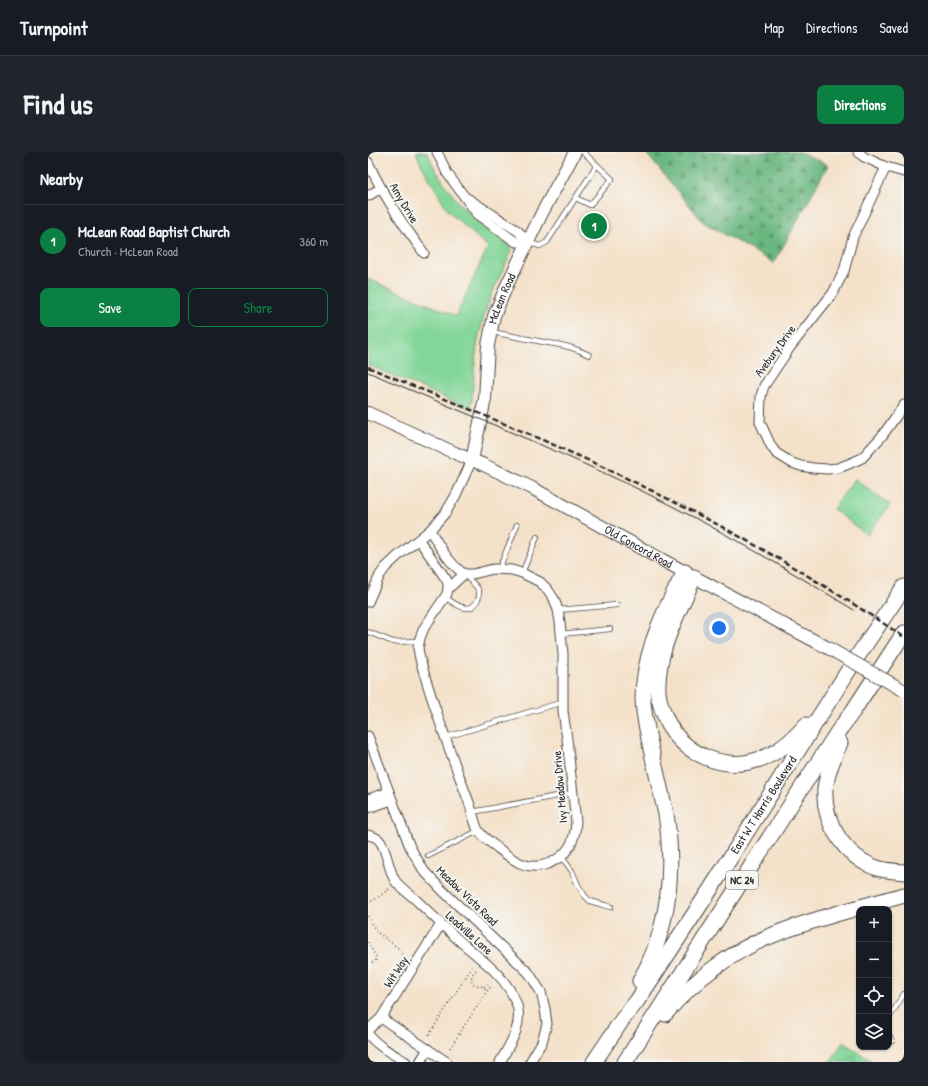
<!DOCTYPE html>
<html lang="en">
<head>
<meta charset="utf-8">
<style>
	:root { --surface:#171b24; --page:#20242c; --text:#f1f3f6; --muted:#9ea1a6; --line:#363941; --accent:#0b8043 }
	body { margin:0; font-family:"Patrick Hand",sans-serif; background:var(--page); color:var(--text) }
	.controls { position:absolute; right:12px; bottom:12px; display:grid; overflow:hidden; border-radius:8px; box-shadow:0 1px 3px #0004 }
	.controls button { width:36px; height:36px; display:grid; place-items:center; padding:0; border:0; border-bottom:1px solid var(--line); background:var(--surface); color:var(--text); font:20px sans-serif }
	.you { position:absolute; left:351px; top:476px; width:14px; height:14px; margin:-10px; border:3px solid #fff; border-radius:50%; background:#1a73e8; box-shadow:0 0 0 6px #1a73e833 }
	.badge { display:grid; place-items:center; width:26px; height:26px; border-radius:50%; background:var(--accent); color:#fff; font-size:13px; font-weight:700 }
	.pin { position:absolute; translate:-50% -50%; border:2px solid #fff; box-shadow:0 1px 4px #0006 }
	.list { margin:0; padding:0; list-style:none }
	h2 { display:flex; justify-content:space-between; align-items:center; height:52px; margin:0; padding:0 16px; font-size:17px }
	h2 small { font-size:13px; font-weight:400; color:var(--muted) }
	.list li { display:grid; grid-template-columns:26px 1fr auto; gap:12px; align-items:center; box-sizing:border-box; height:72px; padding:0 16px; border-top:1px solid var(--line) }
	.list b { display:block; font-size:15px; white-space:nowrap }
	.list p { margin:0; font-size:13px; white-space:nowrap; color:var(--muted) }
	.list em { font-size:13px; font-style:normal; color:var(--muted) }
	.actions { display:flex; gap:8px; padding:12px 16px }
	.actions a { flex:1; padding:9px 0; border:1px solid var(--accent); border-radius:8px; text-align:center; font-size:14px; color:var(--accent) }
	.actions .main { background:var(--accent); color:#fff }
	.icon { flex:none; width:22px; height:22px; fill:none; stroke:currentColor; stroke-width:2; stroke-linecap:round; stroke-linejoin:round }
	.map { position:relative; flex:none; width:536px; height:910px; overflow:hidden; border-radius:8px }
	header { display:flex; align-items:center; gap:24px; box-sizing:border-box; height:56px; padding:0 20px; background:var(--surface); border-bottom:1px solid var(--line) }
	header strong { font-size:19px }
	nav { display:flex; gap:22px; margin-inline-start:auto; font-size:14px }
	.intro { display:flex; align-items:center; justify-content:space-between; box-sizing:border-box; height:96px; padding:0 24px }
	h1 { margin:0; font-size:28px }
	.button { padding:10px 18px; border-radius:8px; background:var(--accent); color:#fff; font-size:14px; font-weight:700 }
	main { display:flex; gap:24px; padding:0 24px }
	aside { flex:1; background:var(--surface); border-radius:8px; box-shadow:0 1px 3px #0004 }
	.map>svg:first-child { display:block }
	.grass { fill:#83d698; stroke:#578062 }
	.forest { fill:url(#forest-firs); stroke:#4a7156 }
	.park { fill:url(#park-crowns); stroke:#578062 }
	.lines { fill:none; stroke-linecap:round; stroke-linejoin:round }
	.service-casing { stroke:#494643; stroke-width:6 }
	.minor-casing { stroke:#494643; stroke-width:11 }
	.tertiary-casing { stroke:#494643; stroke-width:14 }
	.primary-casing { stroke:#494643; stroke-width:17 }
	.path { stroke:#494643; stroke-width:1.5; stroke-dasharray:1 3; stroke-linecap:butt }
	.service { stroke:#fff; stroke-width:4.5 }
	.minor { stroke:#fff; stroke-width:9 }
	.tertiary { stroke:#fff; stroke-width:12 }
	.primary { stroke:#fff; stroke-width:15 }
	.tram { stroke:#2b2b2b; stroke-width:1 }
	.rail { stroke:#2b2b2b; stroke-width:2.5; stroke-dasharray:6 3; stroke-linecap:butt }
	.tertiary-bridge-casing { stroke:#494643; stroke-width:14; stroke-linecap:butt }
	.tertiary-bridge { stroke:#fff; stroke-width:12 }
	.labels { text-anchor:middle; stroke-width:4; stroke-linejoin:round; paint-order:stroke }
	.shield { fill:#f6f6f2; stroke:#686867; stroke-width:1 }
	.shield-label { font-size:11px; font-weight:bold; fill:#2b2b2b }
	.street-label { font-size:12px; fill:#2b2b2b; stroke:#f6f6f2 }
</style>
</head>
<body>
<header>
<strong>Turnpoint</strong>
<nav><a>Map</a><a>Directions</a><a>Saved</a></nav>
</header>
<div class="intro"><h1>Find us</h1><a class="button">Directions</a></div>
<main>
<aside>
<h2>Nearby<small></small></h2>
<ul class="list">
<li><span class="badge">1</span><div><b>McLean Road Baptist Church</b><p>Church · McLean Road</p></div><em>360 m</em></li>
</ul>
<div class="actions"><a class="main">Save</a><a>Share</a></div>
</aside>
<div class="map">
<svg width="536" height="910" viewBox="0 0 536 910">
	<defs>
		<pattern id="forest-firs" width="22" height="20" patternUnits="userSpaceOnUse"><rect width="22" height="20" fill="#6ab780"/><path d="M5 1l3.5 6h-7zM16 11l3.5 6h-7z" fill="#579569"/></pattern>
		<pattern id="park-crowns" width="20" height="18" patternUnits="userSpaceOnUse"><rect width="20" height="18" fill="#83d698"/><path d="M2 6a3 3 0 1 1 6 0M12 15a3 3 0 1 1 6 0" fill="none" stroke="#71b883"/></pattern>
	</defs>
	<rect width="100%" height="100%" fill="#f6f6f2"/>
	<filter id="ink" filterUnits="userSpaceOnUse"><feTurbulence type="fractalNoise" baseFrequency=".025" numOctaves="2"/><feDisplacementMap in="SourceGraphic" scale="8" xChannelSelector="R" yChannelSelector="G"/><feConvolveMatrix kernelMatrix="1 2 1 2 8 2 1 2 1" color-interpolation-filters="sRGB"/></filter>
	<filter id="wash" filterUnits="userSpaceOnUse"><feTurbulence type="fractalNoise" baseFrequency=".012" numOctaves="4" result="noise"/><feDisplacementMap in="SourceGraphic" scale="16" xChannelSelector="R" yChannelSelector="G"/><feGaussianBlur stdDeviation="0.9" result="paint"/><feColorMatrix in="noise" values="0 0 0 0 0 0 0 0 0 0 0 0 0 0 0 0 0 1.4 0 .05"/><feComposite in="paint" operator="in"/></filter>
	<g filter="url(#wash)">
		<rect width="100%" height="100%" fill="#f4e1c9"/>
		<path class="grass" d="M 48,0 L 59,0 C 72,30 93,57 119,78 C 127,85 143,89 143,101 C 132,124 120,147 114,172 C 106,198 106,230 103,257 L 0,213 L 0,127 L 88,164 L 120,95 L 81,60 L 54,14 Z"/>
		<path class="forest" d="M 277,0 L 432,0 L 460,13 L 406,111 L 335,70 Z"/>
		<g class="park">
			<path d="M 487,327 L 522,353 L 499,383 L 465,357 Z"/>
			<path d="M 475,890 L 505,910 L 462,910 Z"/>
		</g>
	</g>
	<g filter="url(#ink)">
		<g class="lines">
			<defs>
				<g id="service">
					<path d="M 208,46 L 222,53 L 244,27 L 215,0"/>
					<path d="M 161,91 L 172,94 L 179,90 L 229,13"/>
					<path d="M 124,180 C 139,183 155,186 170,189 C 190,193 202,193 221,203"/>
					<path d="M 131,417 L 149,373"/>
					<path d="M 154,421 L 169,385"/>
					<path d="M 77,445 C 85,451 102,464 109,449 C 111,446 112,441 110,437 C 107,432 101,428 97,423"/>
					<path d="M 190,458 L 249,453"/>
					<path d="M 0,480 L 25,490 L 51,489"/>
					<path d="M 193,482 L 242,477"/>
					<path d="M 78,585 L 195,550"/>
					<path d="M 104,660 L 205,641"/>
					<path d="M 60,704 L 110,679"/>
					<path d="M 193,704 L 204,719 L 210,733 L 217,744 L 222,749 L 243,755"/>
					<path d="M 521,866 L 536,842"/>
					<path d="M 521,884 L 524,889"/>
				</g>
				<g id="minor">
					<path d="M 69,0 L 79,21 L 110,63 L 148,90 L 160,90"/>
					<path d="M 490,0 L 496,5 L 518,15"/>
					<path d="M 0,10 C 15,43 35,73 56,101"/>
					<path d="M 536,20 L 518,15 L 485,85 L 476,119 L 465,141 L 423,194 L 396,234 L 393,244 L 392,270 L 403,294 L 408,301 L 424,311 L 433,314 L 445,316 L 459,317 L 470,316 L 483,311 L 494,306 L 514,284 L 536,253"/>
					<path d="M 0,44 L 13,36"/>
					<path d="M 99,46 L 150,79 L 160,90"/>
					<path d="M 51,388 L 78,427 L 80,431 L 80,437 L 79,442 L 56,476 L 52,486 L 50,496 L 52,507 C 64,551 80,594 96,637 C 99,645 102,652 104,660 C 106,666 107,672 110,678 C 114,685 121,689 127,694 C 144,707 159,721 182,711 C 201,702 207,689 208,670 L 199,587 L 195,559 L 195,502 L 192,470 L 190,458 L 186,447 L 180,438 L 172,430 L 154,421 L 144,418 L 125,417 L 105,422 L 96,422 C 81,411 71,394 62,378"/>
					<path d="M 80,437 L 96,422"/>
					<path d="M 0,450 L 12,423 L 18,415 L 31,403 L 62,378 L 78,360 L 88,343 L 104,308"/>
					<path d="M 0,584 L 42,695 L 56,719 L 74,738 L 161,821 L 173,840 L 177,857 L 179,872 L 174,890 L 162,910"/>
					<path d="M 0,647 L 21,640"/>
					<path d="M 0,656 L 24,648"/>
					<path d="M 0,683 C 4,684 8,685 11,688 C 19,696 20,719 28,730 C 33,736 40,741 46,746 C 62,761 77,776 93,790 C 114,808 140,826 149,853 C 155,874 142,892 132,910"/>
					<path d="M 13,866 L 79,910"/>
					<path d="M 0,878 L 13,866 L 73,772"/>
					<path d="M 0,882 C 9,894 25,902 38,910"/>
					<path d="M 52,910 L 60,897"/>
				</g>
				<g id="tertiary">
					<path id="s1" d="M 0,261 L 87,301 L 116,313 L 164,336 L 298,410 L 460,496"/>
					<path id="s2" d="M 104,308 L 117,247 L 120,193 L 126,164 L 139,133 L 174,61 L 207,0"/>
				</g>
				<g id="primary">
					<path d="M 326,425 C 310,462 288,499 290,540 C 291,550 294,558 298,567 C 314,602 355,620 392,607 C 411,601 425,588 438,573"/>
					<path d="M 472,591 C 465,606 459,621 457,637 C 455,671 477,705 509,716 C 518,719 527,719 536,720"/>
					<path d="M 272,829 C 301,777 307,721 298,662 C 293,641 288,619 283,597 C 280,580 275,563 275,546 C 275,503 296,457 317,420"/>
					<path d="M 297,862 C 326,827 367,797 410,781 C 451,765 494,755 536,743"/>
					<path id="s3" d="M 226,910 L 254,868 L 269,849 L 342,738 L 487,508 L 536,435"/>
					<path d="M 257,910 L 469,581 L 485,559 L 536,481"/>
				</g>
			</defs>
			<use href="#service" class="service-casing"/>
			<use href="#minor" class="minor-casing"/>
			<use href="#tertiary" class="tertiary-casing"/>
			<use href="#primary" class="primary-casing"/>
			<g class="path">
				<path d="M 0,751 L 9,746 L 21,737"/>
				<path d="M 0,764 L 3,771 L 9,780 L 29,795 L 33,799 L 37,813"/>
				<path d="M 0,790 L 8,805 L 8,808 L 4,811"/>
				<path d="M 108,818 C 104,822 102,827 105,832 L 116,835 L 119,839"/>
				<path d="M 116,835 L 121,831"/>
				<path d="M 61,883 L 104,815"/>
				<path d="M 82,896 L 117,842 L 124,833"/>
			</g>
			<use href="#service" class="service"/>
			<use href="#minor" class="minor"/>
			<use href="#tertiary" class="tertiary"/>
			<use href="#primary" class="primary"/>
			<path class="tram" d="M 0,220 C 91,259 183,295 272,338 C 346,374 416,415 486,458"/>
			<path class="rail" d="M 0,215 C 102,258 206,298 304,349 C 384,389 461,435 536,485"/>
			<defs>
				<path id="tertiary-bridge" d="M 460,496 L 535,538"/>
			</defs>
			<use href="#tertiary-bridge" class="tertiary-bridge-casing"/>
			<use href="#tertiary-bridge" class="tertiary-bridge"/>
		</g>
	</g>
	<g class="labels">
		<rect class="shield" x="358" y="719" width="32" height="18" rx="3"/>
		<g class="shield-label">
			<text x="374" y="732">NC 24</text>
		</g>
		<g class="street-label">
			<text transform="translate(36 51) rotate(59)" y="4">Amy Drive</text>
			<text dy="4" stroke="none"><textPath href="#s2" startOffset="165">McLean Road</textPath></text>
			<text transform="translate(407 199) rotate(-54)" y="4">Avebury Drive</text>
			<text dy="4" stroke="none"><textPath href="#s1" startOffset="302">Old Concord Road</textPath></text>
			<text transform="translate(192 635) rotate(-95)" y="4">Ivy Meadow Drive</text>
			<text dy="4" stroke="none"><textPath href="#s3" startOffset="308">East W T Harris Boulevard</textPath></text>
			<text transform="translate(99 744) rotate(44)" y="4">Meadow Vista Road</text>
			<text transform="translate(101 781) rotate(42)" y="4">Leadville Lane</text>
			<text transform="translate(28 820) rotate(-57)" y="4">Wit Way</text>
		</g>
	</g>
</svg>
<div class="controls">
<button>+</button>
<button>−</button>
<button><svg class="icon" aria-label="locate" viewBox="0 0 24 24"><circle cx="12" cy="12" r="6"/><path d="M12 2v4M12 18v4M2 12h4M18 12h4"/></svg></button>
<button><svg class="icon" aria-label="layers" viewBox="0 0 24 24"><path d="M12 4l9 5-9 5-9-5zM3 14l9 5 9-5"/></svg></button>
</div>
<div class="you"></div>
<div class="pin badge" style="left:226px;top:74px">1</div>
</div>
</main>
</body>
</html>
